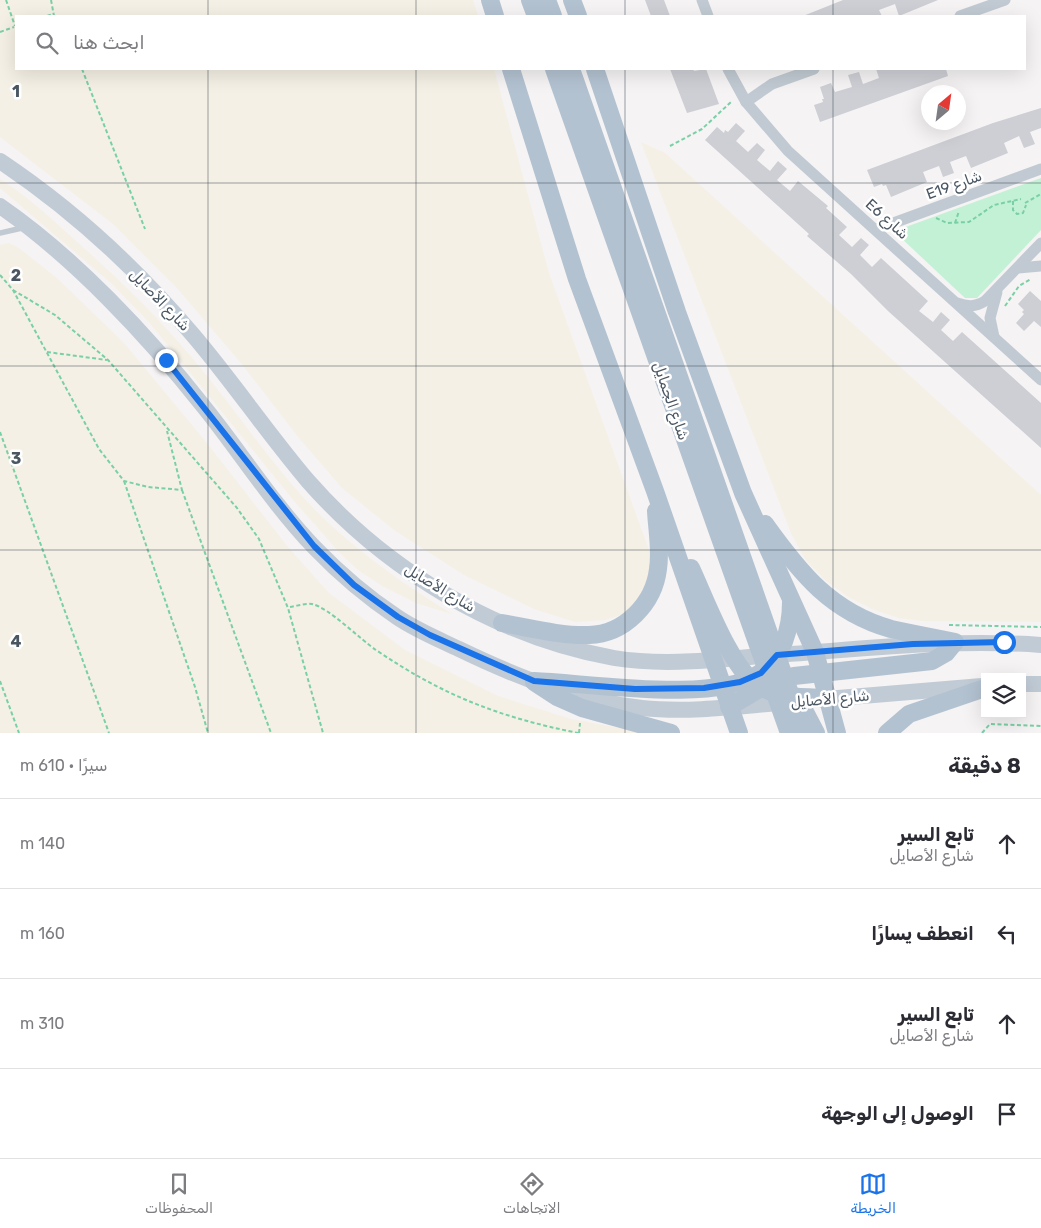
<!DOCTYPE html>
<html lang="ar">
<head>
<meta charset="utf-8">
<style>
	:root { --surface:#fff; --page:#f7f7f7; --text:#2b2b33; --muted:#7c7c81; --line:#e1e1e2; --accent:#1a73e8 }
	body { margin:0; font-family:Rubik,Vazirmatn,sans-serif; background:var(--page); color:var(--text); direction:rtl }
	.controls { position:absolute; right:15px; bottom:15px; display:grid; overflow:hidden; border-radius:0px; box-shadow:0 5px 20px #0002 }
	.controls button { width:45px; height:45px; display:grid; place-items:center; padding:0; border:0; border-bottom:1px solid var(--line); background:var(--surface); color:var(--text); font:25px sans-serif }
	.compass { position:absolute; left:921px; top:85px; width:45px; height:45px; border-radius:50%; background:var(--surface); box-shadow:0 5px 20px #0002; rotate:29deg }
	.stop { position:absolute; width:15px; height:15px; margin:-11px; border:4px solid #1a73e8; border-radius:50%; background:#fff }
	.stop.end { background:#1a73e8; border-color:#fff; box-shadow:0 1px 5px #0008 }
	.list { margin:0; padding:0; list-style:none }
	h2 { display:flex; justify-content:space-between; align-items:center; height:65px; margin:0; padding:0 20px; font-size:21px }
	h2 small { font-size:16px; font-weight:400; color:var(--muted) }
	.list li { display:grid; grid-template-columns:32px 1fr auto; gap:15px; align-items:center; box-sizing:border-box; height:90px; padding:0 20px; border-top:1px solid var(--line) }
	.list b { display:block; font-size:19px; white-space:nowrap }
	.list p { margin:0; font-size:16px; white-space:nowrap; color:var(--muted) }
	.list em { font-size:16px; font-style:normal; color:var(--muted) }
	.icon { flex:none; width:28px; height:28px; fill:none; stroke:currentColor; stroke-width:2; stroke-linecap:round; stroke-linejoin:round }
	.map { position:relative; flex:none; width:1041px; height:733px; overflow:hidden; direction:ltr }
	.search { position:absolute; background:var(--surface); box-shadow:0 5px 20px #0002; left:15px; right:15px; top:15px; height:55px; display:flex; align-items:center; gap:12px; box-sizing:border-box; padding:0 18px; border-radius:0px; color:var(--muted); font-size:19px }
	.sheet { height:425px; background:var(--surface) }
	nav { display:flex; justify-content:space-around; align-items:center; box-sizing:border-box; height:70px; border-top:1px solid var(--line); background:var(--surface); font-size:14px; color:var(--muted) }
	nav a { display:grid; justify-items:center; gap:2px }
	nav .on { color:var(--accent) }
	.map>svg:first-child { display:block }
	.green { fill:#c3f1d5 }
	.sand { fill:#f5f0e5 }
	.building { fill:#cdcfd5 }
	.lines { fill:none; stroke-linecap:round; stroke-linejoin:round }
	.path { stroke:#7ad0a6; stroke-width:2; stroke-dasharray:4 2.5; stroke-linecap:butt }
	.lane { stroke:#c1cad2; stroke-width:5.5 }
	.street { stroke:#c1cad2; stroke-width:11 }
	.secondary { stroke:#c1cbd6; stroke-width:16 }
	.primary { stroke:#b3c2d1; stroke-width:18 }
	.primary-bridge { stroke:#b3c2d1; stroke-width:18 }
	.route { stroke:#1a73e8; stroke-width:6 }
	.grid { fill:none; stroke:#4a5661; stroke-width:1; stroke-opacity:0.55 }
	.labels { text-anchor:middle; stroke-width:5; stroke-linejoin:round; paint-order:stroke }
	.street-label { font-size:15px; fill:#4a5661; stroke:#fff }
	.grid-label { font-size:16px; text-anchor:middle; font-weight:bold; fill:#4a5661; stroke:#fff; stroke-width:5; stroke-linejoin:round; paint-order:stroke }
</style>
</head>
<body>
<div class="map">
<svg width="1041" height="733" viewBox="0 0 1041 733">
	<rect width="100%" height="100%" fill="#f5f3f3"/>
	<path class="green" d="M 1041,178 L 1041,230 L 977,298 L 965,298 L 899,236 L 903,228 Z"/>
	<g class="sand">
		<path d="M 0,0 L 473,0 L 478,16 L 16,16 L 16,69 L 494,69 L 549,273 L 650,553 L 650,577 L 640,594 L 627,613 L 605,620 L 575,622 L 534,609 L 464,575 L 394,530 L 342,488 L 299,438 L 241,363 L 177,288 L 113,224 L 0,137 Z"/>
		<path d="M 641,142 L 665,153 L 1041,495 L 1041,622 L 923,621 L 899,618 L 872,609 L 847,596 L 825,580 L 805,559 L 791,533 Z"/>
		<path d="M 0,179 C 27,196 52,219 76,241 C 118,278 157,316 193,359 C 230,403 263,452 301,495 C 343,542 398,581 452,614 L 416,603 L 384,587 L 358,570 L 339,552 L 295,502 L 149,322 L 111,283 L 0,188 Z"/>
		<path d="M 9,243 L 19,248 L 58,279 L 124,343 L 206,442 L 288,547 L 329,593 L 405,650 L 498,696 L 571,719 L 646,733 L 0,733 L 0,245 Z"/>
	</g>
	<g class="building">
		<path d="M 645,0 L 664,0 L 670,16 L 651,16 Z"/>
		<path d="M 843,0 L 938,0 L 899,16 L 895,4 L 879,10 L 882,16 L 803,16 Z"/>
		<path d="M 670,69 L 693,69 L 694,71 L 706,69 L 719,104 L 687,113 Z"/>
		<path d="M 876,69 L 946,69 L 948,76 L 820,122 L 814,105 L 823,102 L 822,99 L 824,99 L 820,87 L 831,83 L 835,92 L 852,87 L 848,75 L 859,72 L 863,84 L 879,78 Z"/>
		<path d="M 1041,108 L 1041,128 L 1030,132 L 1035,144 L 1024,148 L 1019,136 L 1004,143 L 1008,153 L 971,168 L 966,156 L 950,162 L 954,173 L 943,177 L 939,166 L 923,172 L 927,182 L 891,197 L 886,185 L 883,186 L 882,184 L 874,187 L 867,170 L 993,123 Z"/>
		<path d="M 736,123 L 745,131 L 736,141 L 748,152 L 757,143 L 765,150 L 757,160 L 770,171 L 778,161 L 787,169 L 777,180 L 790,191 L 798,181 L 828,206 L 826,208 L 847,227 L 839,235 L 852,247 L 861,238 L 869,245 L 860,255 L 872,267 L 881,258 L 928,301 L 919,311 L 933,322 L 941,312 L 950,320 L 941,330 L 953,341 L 962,332 L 1041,403 L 1041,448 L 888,311 L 851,274 L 807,236 L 809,234 L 705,140 L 717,127 L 724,133 L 725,130 L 728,132 Z"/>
		<path d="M 1030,291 L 1041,301 L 1041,327 L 1034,321 L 1024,331 L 1016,323 L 1024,314 L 1022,312 L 1024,310 L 1018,304 Z"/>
	</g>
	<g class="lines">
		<g class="path">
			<path d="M 6,0 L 15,26"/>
			<path d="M 51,0 L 54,16"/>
			<path d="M 47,16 L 53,14"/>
			<path d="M 0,32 L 14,27"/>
			<path d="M 82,69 L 145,229"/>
			<path d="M 670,146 L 702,129 L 732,101"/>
			<path d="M 1013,201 L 1013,210 L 1017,214 L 1023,213 L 1026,205"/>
			<path d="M 1025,203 L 1041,194"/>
			<path d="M 936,218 L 947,223 L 969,222 L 994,205 L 1021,199"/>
			<path d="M 955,223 L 959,211"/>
			<path d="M 0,275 L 13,290 L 99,449 L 124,481 L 148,487 L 182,490 L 167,431"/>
			<path d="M 13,290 L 55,315 L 108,360 L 237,508 L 259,539 L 288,608 L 323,733"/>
			<path d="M 1005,306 L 1019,286 L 1031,279"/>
			<path d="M 47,352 L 107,360"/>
			<path d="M 0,432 L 109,733"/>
			<path d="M 124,481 L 195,687 L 208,733"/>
			<path d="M 182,490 L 271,733"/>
			<path d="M 290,607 C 297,606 305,603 312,604 C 328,607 361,640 376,650 C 444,696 499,717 578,733"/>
			<path d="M 949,625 L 1041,627"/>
			<path d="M 0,681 L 19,733"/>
			<path d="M 579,733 L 580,723"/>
			<path d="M 982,733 L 990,724 L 1041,726"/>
		</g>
		<path class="lane" d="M 0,233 L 22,228"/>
		<g class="street">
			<path d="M 702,0 L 708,16"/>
			<path d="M 960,16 L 1005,0"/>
			<path d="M 728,69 L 746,102 L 788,151 L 1041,380"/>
			<path d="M 746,102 L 772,84 L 814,69"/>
			<path d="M 877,229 L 1041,169"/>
			<path d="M 1018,268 L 1041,266"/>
			<path d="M 957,303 C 968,307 975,307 985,301 L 1041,243"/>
			<path d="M 994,337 L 990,318 L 997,292"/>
		</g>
		<g class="secondary">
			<path d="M 0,161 C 72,209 137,269 193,335 C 233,382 268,434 308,481 C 386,570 497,637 614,658 C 663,666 713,660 762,656 C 856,650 948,638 1041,645"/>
			<path d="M 0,206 C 74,257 148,336 204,407 C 241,453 273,504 314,547 C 339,573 367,597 397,617 C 416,630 438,639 459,649 C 517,677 577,701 642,708 C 690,713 741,706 790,702"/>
			<path d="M 1022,684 L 1041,684"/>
			<path d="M 814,700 L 982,686"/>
		</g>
		<g class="primary">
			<path d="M 490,0 L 495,16"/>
			<path d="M 530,0 L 536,16"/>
			<path d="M 547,0 L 553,16"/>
			<path d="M 572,0 L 578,16"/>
			<path d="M 511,69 L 577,279 L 655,491 L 739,733"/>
			<path d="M 595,69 L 677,312 L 743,493 L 815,652 L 837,733"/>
			<path d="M 691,568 C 706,600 731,670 760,687 C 779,698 806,697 828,698"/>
			<path d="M 502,623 C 530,628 561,636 589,635 C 625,634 654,603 658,569 C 661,550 657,530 656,511"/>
			<path d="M 534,681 C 589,683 716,704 760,673 C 783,658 791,627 791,602"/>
			<path d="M 534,682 L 557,697 L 582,708 L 671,733"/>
			<path d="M 794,698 L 805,712 L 816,733"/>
			<path d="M 729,707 L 761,688 L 794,676 L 932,661 L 946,653 L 955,642 C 934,637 912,634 891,629 C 831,612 800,573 765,524"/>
			<path d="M 887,733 L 909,714 L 985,688"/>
		</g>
		<g class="primary-bridge">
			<path d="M 554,69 L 789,733"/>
			<path d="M 571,69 L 804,733"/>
		</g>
	</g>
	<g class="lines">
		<path class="route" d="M 166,360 L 314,546 L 354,585 L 398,617 L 430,635 L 534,681 L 635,689 L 704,688 L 740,682 L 761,673 L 777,655 L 913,644 L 1004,642"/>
	</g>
	<path class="grid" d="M 208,0 L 208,16M 416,0 L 416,16M 625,0 L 625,16M 833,0 L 833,16M 208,69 L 208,733M 416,69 L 416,733M 625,69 L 625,733M 833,69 L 833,733M 0,183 L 1041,183M 0,366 L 1041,366M 0,550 L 1041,550"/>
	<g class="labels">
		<g class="street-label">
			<text transform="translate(954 185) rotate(-20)" y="5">E19 شارع</text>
			<text transform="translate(887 219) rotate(42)" y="5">E6 شارع</text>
			<text transform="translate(160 300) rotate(46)" y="5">شارع الأصايل</text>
			<text transform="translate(671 401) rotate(71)" y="5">شارع الجمايل</text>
			<text transform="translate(440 588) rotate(31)" y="5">شارع الأصايل</text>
			<text transform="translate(830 699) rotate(-5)" y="5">شارع الأصايل</text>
		</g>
	</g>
	<g class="grid-label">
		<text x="16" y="97">1</text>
		<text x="16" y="281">2</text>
		<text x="16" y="464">3</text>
		<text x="16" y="647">4</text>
	</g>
</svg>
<div class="controls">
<button><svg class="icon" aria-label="layers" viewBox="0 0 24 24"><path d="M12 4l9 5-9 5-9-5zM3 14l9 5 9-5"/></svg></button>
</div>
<svg class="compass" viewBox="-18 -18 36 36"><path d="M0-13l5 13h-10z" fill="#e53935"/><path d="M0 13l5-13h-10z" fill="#7c7c81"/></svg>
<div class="stop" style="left:1004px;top:642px"></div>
<div class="stop end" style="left:166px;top:360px"></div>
<div class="search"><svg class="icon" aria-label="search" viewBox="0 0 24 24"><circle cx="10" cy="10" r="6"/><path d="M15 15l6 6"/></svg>ابحث هنا</div>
</div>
<section class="sheet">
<h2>8 دقيقة<small>سيرًا · 610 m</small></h2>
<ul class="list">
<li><svg class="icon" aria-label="ahead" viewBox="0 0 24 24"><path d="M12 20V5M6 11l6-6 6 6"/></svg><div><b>تابع السير</b><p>شارع الأصايل</p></div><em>140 m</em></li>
<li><svg class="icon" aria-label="left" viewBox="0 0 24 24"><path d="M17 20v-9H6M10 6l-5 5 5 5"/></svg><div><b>انعطف يسارًا</b></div><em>160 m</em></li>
<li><svg class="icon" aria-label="ahead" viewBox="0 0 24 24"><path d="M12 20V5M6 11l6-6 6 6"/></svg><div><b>تابع السير</b><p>شارع الأصايل</p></div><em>310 m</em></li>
<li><svg class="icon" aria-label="arrive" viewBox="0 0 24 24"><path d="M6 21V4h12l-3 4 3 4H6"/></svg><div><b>الوصول إلى الوجهة</b></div></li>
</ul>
</section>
<nav>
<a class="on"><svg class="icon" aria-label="map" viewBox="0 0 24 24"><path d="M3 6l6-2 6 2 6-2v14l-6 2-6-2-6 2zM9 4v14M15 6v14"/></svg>الخريطة</a>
<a><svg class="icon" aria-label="directions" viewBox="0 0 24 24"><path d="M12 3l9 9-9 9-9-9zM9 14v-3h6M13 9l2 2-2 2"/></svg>الاتجاهات</a>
<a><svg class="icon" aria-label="saved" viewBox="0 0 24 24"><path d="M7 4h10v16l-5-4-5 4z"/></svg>المحفوظات</a>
</nav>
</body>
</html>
